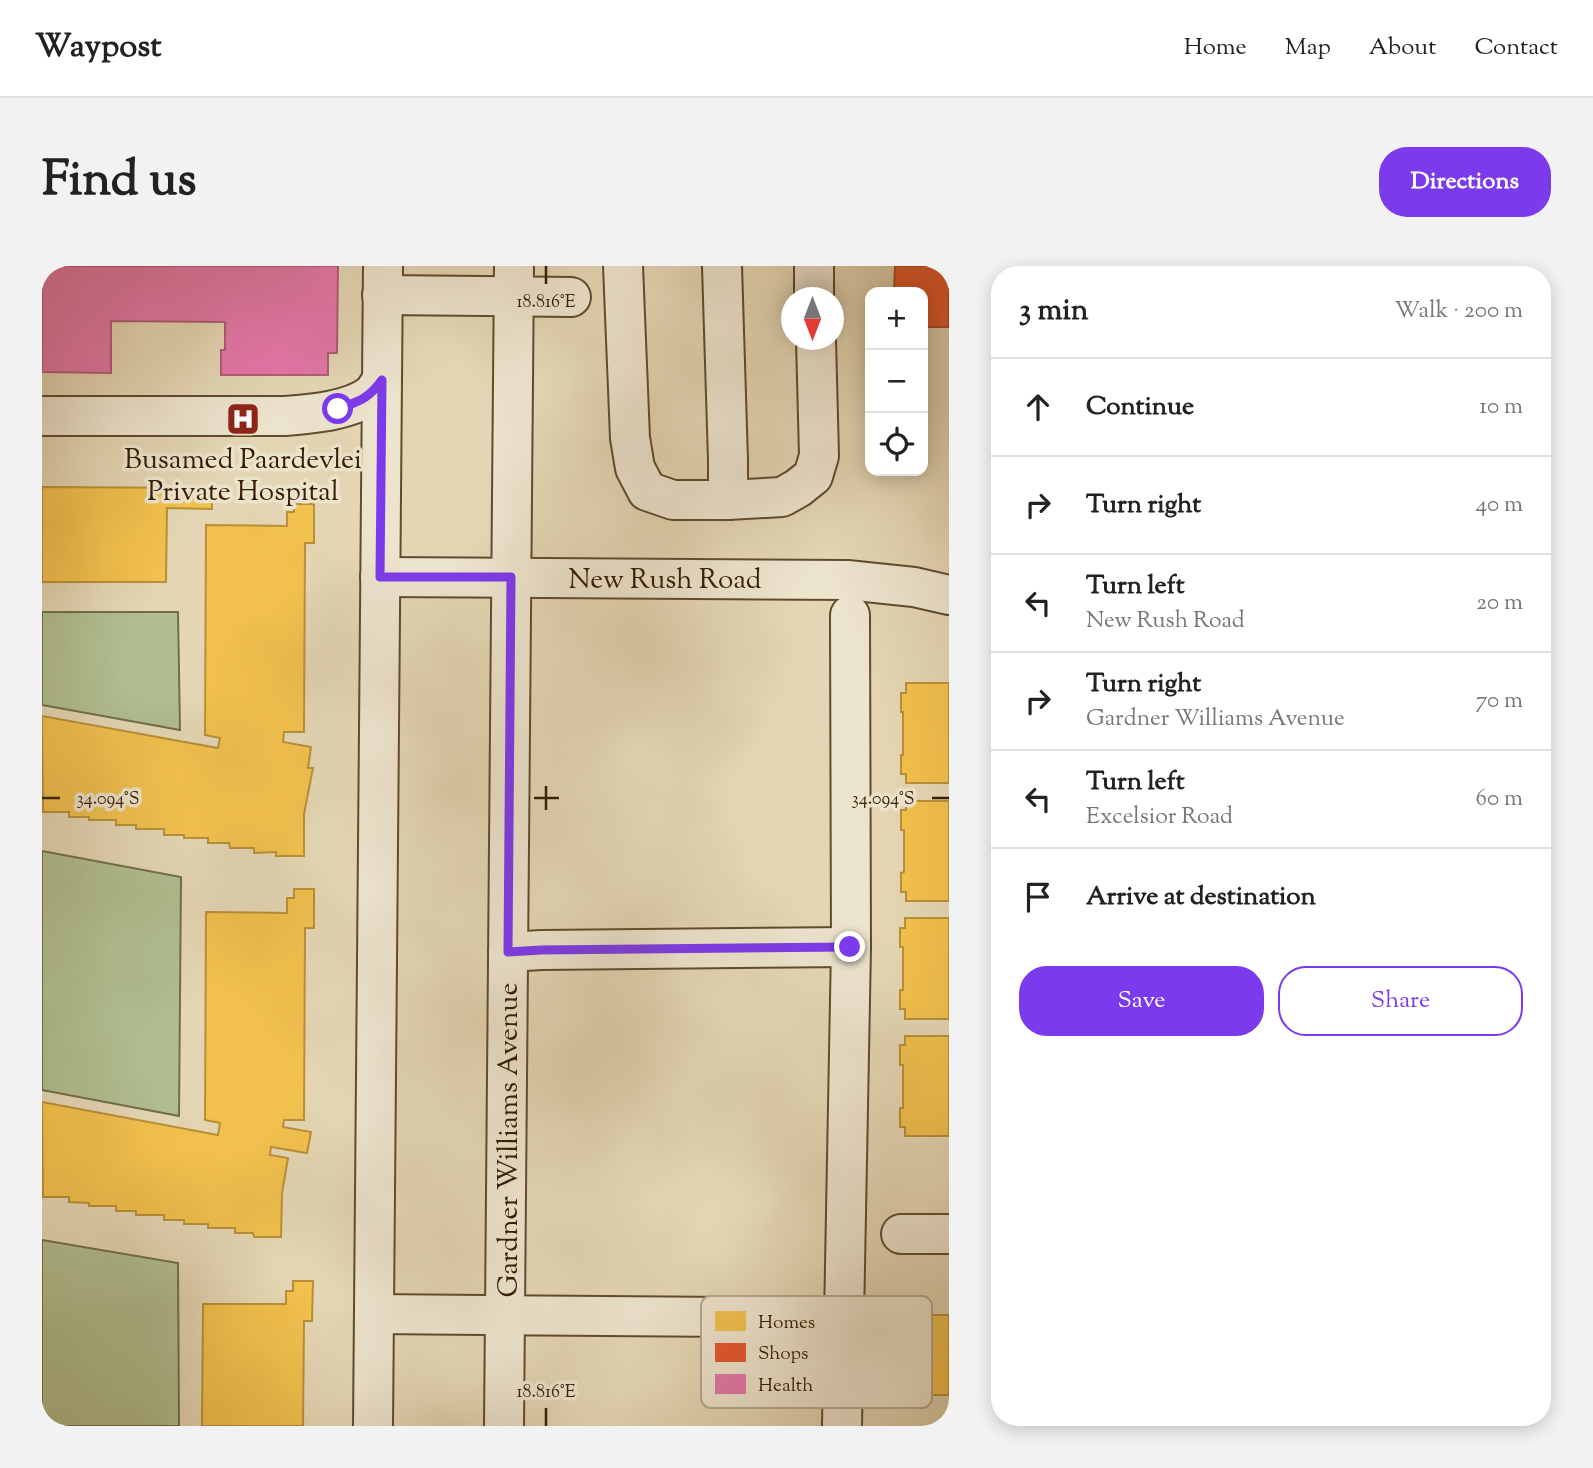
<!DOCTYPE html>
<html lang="en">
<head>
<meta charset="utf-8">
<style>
	:root { --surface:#fff; --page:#f2f2f2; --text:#222; --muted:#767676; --line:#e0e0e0; --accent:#7c3aed }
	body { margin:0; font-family:"Sorts Mill Goudy",serif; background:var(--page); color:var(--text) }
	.controls { position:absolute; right:21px; top:21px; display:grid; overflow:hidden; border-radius:14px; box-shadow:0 4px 18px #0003 }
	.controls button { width:63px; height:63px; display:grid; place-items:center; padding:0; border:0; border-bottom:2px solid var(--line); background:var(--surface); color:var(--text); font:35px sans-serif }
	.compass { position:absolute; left:739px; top:21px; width:63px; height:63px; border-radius:50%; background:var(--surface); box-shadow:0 4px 18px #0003; rotate:180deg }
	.stop { position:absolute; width:21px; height:21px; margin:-16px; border:5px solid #7c3aed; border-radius:50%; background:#fff }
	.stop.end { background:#7c3aed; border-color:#fff; box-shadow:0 2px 7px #0008 }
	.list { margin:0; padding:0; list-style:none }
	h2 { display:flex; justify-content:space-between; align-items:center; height:91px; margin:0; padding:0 28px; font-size:30px }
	h2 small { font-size:23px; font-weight:400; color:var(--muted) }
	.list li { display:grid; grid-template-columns:46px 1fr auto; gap:21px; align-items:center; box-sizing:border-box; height:98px; padding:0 28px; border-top:2px solid var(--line) }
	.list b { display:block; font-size:26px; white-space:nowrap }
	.list p { margin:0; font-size:23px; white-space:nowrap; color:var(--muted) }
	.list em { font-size:23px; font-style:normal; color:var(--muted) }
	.actions { display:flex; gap:14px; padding:21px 28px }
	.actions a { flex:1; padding:16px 0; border:2px solid var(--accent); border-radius:28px; text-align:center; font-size:24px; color:var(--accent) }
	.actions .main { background:var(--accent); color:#fff }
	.icon { flex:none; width:38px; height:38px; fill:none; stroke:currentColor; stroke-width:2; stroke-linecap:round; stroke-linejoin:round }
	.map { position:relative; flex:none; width:907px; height:1160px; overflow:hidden; border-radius:28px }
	header { display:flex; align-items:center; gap:42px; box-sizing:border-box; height:98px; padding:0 35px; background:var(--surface); border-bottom:2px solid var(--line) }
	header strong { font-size:33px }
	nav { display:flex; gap:38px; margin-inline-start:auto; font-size:24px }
	.intro { display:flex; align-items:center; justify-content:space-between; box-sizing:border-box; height:168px; padding:0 42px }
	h1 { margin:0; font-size:49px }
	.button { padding:18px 32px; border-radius:28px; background:var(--accent); color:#fff; font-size:24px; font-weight:700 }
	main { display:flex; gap:42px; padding:0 42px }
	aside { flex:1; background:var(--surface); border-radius:28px; box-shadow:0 4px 18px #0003 }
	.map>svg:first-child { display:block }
	.green { fill:#b0be90; stroke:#726e48; stroke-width:2 }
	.homes { fill:#f2c14e; stroke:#b99037; stroke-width:2 }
	.shops { fill:#e4572e; stroke:#b04620; stroke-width:2 }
	.health { fill:#e377a8; stroke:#af5c76; stroke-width:2 }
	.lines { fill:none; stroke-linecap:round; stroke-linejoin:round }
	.minor-casing { stroke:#614b2d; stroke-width:42 }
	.minor { stroke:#ede4ce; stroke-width:38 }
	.route { stroke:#7c3aed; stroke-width:9 }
	.ticks { fill:none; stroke:#351d00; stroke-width:2.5 }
	.labels { text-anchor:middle; stroke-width:7; stroke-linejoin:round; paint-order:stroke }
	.poi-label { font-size:28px; fill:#351d00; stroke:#ede4ce }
	.street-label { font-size:28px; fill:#351d00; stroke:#ede4ce }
	.key { fill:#ede4ce; stroke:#b6a890; stroke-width:2 }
	.key-label { font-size:19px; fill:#351d00 }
	.ticks-label { font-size:18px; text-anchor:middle; fill:#351d00; stroke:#ede4ce; stroke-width:7; stroke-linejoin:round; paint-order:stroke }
</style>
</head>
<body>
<header>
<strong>Waypost</strong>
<nav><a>Home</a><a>Map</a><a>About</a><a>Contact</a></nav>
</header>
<div class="intro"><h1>Find us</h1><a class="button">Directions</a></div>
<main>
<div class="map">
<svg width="907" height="1160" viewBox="0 0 907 1160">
	<rect width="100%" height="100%" fill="#e4d6b4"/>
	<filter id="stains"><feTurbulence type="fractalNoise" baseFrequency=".00286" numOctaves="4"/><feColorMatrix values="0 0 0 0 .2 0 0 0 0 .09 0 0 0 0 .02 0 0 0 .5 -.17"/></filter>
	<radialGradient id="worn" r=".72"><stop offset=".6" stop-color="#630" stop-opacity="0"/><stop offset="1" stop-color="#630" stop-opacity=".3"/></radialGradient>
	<g class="green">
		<path d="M 0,346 L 136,346 L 138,464 L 0,439 Z"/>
		<path d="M 0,585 L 139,611 L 137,850 L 0,824 Z"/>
		<path d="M 0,974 L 136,997 L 137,1160 L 0,1160 Z"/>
	</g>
	<g class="homes">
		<path d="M 0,221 L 170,222 L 170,243 L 125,242 L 124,316 L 0,316 Z"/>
		<path d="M 252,238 L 272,238 L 272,277 L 263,277 L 262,466 L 242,466 L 241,476 L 269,481 L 266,502 L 271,502 L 262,548 L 262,590 L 234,590 L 234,586 L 212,587 L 212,582 L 188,582 L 187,577 L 166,577 L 166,572 L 142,572 L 142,569 L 122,569 L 122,563 L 94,563 L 94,559 L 74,559 L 74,554 L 47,554 L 47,551 L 27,551 L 27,546 L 1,546 L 0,450 L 176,482 L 178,472 L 163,469 L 164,259 L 245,260 L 245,246 L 252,246 Z"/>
		<path d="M 864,417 L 907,417 L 907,517 L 864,517 L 864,508 L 859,508 L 859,489 L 861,489 L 861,446 L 859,446 L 859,427 L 864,427 Z"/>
		<path d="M 864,535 L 907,535 L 907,635 L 864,635 L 864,626 L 859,626 L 859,607 L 862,606 L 862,564 L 859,564 L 859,544 L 864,544 Z"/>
		<path d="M 252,623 L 272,623 L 272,662 L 263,662 L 262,854 L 242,854 L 241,861 L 269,866 L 265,887 L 229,881 L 228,889 L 246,892 L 240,927 L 239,971 L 212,971 L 211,967 L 193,967 L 193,962 L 166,962 L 166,958 L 142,958 L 142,954 L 122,954 L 122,949 L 94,949 L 94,945 L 74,945 L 74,940 L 47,940 L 47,937 L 27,936 L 27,931 L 1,931 L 0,836 L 176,869 L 178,857 L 163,854 L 164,646 L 245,647 L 245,632 L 252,632 Z"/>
		<path d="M 863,652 L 907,652 L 907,753 L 863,753 L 863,743 L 858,743 L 858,724 L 861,724 L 861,681 L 858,681 L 858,662 L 863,662 Z"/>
		<path d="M 863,770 L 907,770 L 907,870 L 863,870 L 863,861 L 858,861 L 858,842 L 861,842 L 861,799 L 858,799 L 858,779 L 863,779 Z"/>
		<path d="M 251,1015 L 271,1015 L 270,1055 L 262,1055 L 261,1160 L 160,1160 L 161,1038 L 244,1038 L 244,1025 L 251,1025 Z"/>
		<path d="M 861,1049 L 907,1049 L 907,1129 L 870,1129 L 870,1131 L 851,1131 L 851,1126 L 842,1126 L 842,1058 L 861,1058 Z"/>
	</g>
	<path class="shops" d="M 853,0 L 907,0 L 907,61 L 881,61 L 881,26 L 852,26 Z"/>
	<path class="health" d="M 0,0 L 296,0 L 295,87 L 286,87 L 286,109 L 179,109 L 179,84 L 183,84 L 183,56 L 69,55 L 69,107 L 0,106 Z"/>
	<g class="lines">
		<defs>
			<g id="minor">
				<path d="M 581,0 L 588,172 L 593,202 L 605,225 L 631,234 L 686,234 L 740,231 L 756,222 L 771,210 L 777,190 L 774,74"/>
				<path d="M 680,0 L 686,194 L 686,234"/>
				<path d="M 772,0 L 772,32"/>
				<path d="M 340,29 L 529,31"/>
				<path d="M 0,150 L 242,150 C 268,148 309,145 330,128 C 333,125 337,118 340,114 L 341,0"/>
				<path d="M 338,311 L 805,314 L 872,321 L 907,329"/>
				<path d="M 466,686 L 499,684 L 809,681"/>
				<path d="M 859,968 L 907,968"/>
				<path d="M 332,1048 L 802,1052"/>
				<path d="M 331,1160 L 340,114"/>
				<path d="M 462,1160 L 472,0"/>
				<path d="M 800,1160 L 809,681 L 808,349"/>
			</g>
		</defs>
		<use href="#minor" class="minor-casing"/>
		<use href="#minor" class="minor"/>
	</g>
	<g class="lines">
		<path class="route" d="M 296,143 C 318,135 326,133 340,114 L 338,311 L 469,311 L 466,686 L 499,684 L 808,681"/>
	</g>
	<path class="ticks" d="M 504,0 L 504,18M 504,520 L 504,544M 0,532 L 18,532M 492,532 L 517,532M 890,532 L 907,532M 504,1142 L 504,1160"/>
	<defs>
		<symbol id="hospital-square" viewBox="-11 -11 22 22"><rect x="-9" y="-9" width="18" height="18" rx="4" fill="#8f2418" stroke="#ede4ce"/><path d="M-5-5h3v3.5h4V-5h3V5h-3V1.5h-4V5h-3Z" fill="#fff"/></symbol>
	</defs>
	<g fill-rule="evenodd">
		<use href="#hospital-square" x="182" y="134" width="38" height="38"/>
	</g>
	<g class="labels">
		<g class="poi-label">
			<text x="201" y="202">Busamed Paardevlei<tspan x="201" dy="32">Private Hospital</tspan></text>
		</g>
		<g class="street-label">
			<text x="623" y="322">New Rush Road</text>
			<text transform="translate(465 874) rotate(-90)" y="10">Gardner Williams Avenue</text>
		</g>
	</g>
	<rect x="659" y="1030" width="231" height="112" rx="10" class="key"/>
	<rect x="673" y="1045" width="31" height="20" fill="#f2c14e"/>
	<rect x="673" y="1077" width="31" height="19" fill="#e4572e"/>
	<rect x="673" y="1108" width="31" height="20" fill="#e377a8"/>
	<g class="key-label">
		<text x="716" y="1062">Homes</text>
		<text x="716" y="1093">Shops</text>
		<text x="716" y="1125">Health</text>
	</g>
	<g class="ticks-label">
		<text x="504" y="41">18.816°E</text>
		<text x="841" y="538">34.094°S</text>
		<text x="66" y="538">34.094°S</text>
		<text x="504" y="1131">18.816°E</text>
	</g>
	<rect width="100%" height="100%" filter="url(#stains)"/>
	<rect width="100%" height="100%" fill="url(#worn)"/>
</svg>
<div class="controls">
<button>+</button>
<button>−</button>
<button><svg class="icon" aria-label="locate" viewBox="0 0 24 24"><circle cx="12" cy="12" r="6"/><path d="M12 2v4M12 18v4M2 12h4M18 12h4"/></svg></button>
</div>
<svg class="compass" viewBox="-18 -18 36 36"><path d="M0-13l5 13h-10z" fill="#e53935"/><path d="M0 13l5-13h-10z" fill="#767676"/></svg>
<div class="stop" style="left:296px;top:143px"></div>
<div class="stop end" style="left:808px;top:681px"></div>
</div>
<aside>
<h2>3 min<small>Walk · 200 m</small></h2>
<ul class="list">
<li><svg class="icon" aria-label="ahead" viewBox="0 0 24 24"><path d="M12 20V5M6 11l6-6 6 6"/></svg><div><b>Continue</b></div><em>10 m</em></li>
<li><svg class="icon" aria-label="right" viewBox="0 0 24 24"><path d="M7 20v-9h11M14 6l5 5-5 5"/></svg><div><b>Turn right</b></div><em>40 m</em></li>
<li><svg class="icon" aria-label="left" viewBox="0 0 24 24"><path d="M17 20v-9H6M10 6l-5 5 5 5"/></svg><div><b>Turn left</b><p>New Rush Road</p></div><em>20 m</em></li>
<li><svg class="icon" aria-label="right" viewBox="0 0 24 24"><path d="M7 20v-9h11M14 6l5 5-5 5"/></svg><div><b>Turn right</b><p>Gardner Williams Avenue</p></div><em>70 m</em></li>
<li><svg class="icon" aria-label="left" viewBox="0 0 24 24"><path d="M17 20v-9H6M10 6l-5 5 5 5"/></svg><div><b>Turn left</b><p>Excelsior Road</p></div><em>60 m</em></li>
<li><svg class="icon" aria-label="arrive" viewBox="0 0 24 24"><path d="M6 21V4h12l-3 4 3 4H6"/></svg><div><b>Arrive at destination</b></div></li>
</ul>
<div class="actions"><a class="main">Save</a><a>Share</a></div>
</aside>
</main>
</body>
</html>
